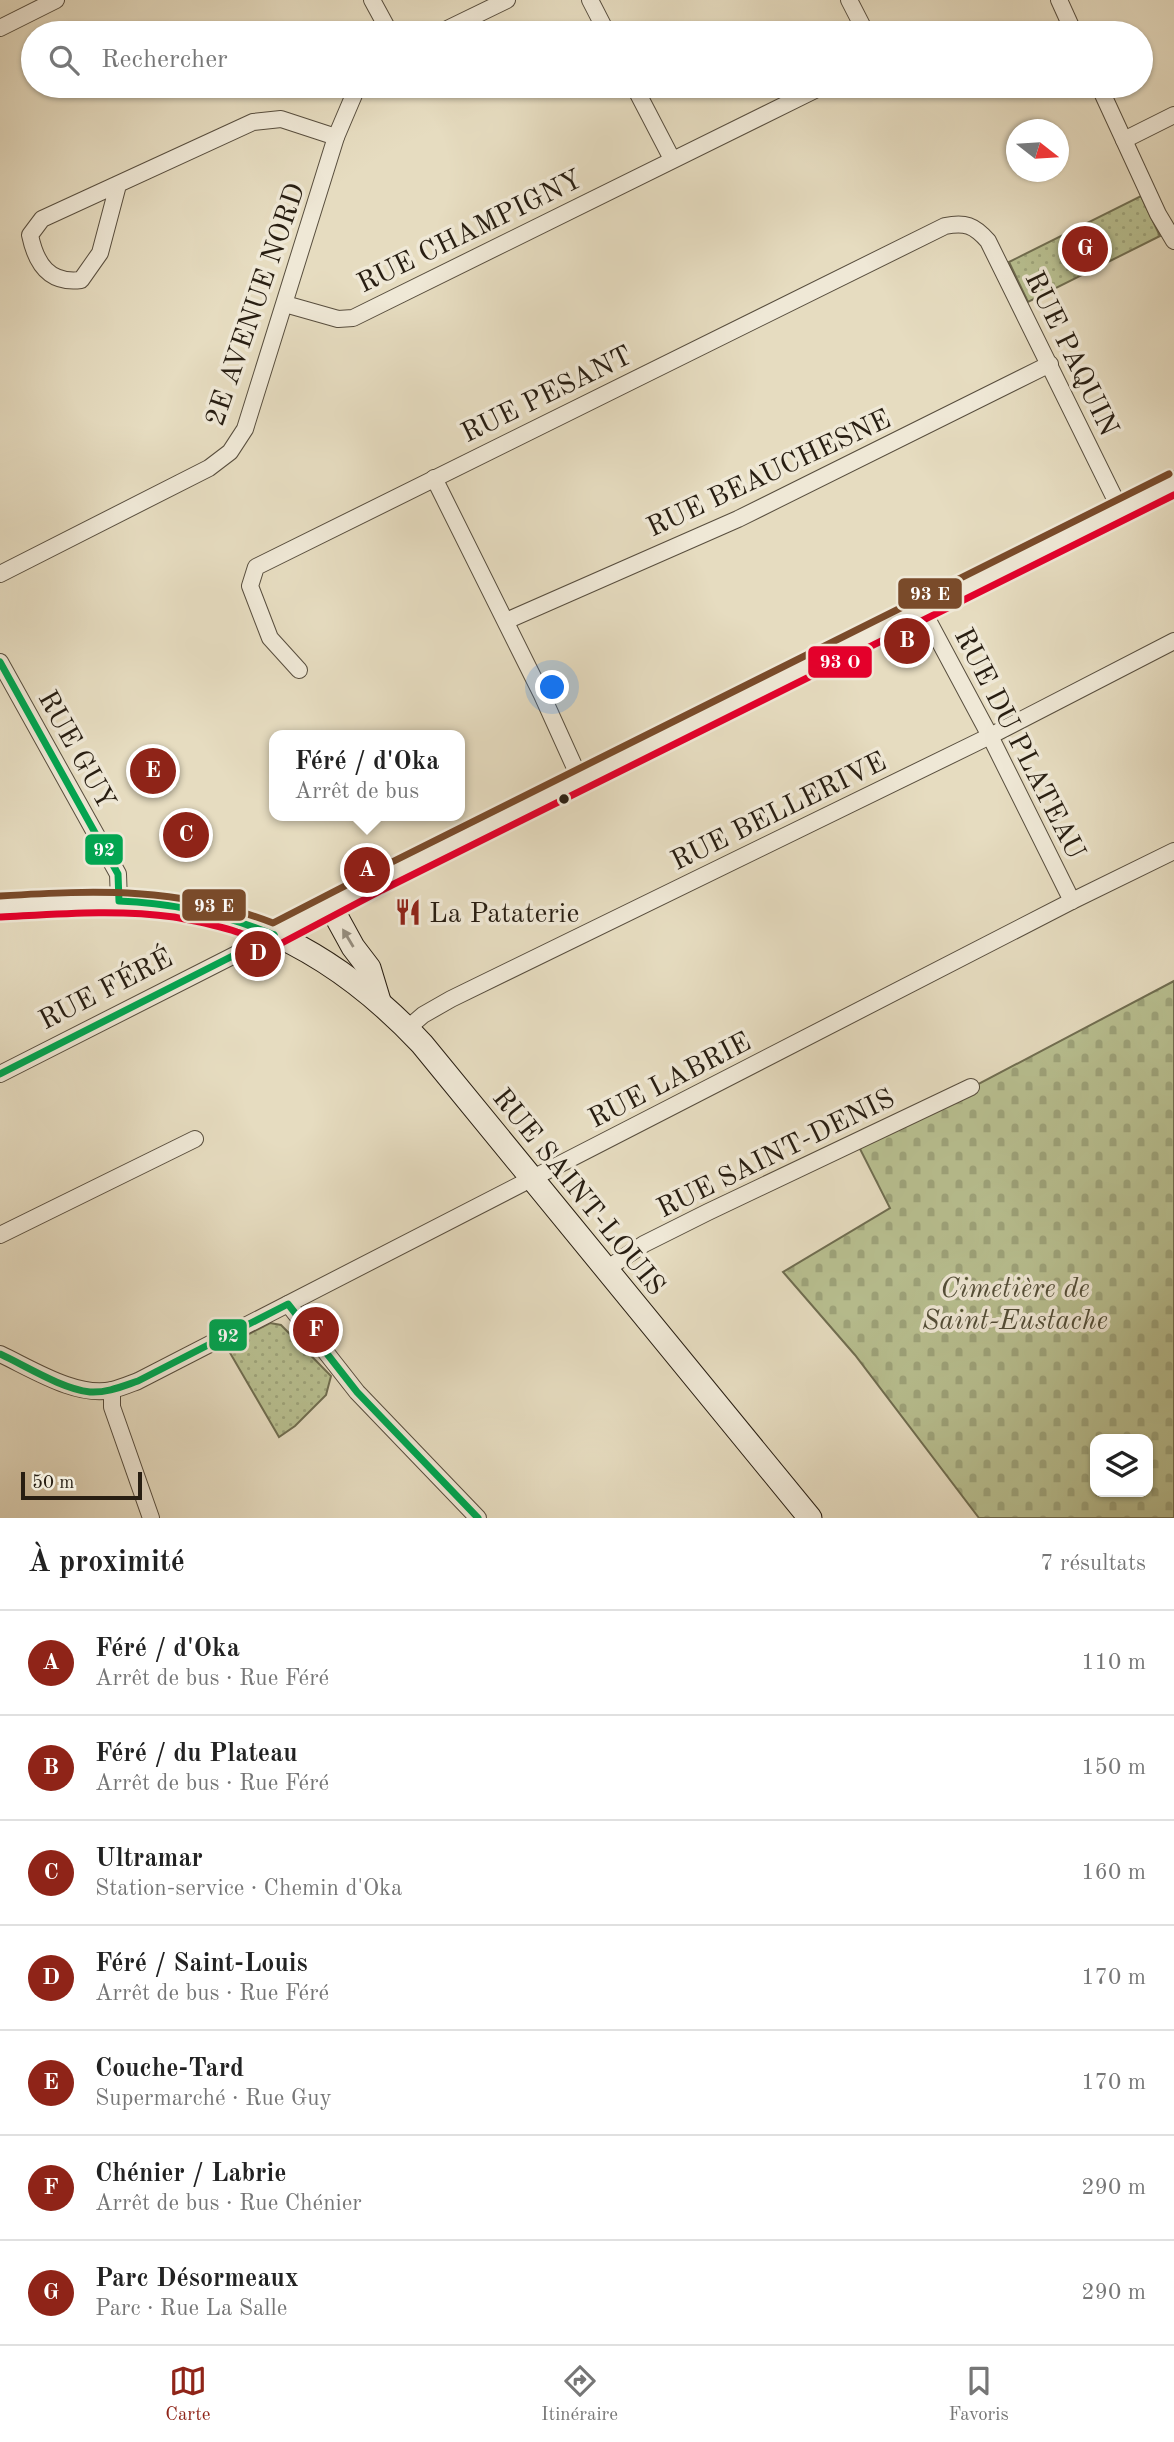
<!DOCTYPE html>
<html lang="fr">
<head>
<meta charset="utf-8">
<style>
	:root { --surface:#fff; --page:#f6f6f6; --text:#222; --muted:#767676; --line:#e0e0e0; --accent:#8f2418 }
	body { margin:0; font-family:"Old Standard TT",serif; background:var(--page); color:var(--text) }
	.controls { position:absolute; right:21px; bottom:21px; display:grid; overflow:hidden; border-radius:14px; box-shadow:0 2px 5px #0004 }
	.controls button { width:63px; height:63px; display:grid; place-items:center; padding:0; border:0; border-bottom:2px solid var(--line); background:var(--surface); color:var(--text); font:35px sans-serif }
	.compass { position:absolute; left:1006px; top:119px; width:63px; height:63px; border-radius:50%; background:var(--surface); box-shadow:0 2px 5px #0004; rotate:107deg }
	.scale { position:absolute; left:21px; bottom:18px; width:121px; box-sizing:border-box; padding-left:7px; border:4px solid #281e12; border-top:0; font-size:19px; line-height:24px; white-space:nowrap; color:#281e12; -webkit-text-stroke:5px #efe8d6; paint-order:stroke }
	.you { position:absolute; left:553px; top:688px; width:24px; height:24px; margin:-18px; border:5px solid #fff; border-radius:50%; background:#1a73e8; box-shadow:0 0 0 10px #1a73e833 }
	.badge { display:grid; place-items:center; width:46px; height:46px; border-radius:50%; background:var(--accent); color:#fff; font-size:23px; font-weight:700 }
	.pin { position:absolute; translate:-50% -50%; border:4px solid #fff; box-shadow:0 2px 7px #0006 }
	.popup { position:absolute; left:269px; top:730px; width:196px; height:91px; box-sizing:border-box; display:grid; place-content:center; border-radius:14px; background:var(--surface); filter:drop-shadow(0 2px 5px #0005); font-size:23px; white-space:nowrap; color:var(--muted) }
	.popup b { font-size:26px; color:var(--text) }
	.popup::after { content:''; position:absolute; left:50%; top:100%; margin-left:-14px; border:14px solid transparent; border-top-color:var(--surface) }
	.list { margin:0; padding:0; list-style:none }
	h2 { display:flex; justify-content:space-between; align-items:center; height:91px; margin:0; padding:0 28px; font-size:30px }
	h2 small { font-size:23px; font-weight:400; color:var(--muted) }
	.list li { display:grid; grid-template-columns:46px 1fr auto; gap:21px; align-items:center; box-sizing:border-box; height:105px; padding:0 28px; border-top:2px solid var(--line) }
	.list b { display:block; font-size:26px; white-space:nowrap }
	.list p { margin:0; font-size:23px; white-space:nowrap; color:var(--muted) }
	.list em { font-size:23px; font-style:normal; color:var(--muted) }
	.icon { flex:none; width:38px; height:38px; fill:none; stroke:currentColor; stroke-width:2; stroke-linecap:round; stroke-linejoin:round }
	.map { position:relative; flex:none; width:1174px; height:1518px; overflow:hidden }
	.search { position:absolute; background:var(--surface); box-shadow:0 2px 5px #0004; left:21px; right:21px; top:21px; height:77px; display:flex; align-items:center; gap:18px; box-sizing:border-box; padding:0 24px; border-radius:38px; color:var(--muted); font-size:26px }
	.sheet { height:826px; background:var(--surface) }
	nav { display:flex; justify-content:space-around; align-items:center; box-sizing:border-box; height:98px; border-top:2px solid var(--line); background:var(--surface); font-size:19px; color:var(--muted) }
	nav a { display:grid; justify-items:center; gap:4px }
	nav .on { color:var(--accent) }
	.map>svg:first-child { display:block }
	.cemetery { fill:url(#cemetery-stones); stroke:#706e51; stroke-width:2; fill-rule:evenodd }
	.park { fill:url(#park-dots); stroke:#706e51; stroke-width:2 }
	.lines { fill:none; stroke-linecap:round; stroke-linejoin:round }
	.street-casing { stroke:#584e3e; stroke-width:18 }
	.secondary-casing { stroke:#281e12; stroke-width:25 }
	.street { stroke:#efe8d6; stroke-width:16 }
	.secondary { stroke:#efe8d6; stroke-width:23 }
	.bus-1-casing { stroke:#efe8d6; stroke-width:12 }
	.bus-2-casing { stroke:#efe8d6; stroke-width:12 }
	.bus-3-casing { stroke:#efe8d6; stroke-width:12 }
	.bus-1 { stroke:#00a651; stroke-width:7 }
	.bus-2 { stroke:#e4002b; stroke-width:7 }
	.bus-3 { stroke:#7a4b2a; stroke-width:7 }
	.oneway { fill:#958d7e }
	.bus-dot { fill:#281e12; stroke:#efe8d6; stroke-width:2.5 }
	.labels { text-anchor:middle; stroke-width:7; stroke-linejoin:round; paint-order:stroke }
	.street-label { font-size:28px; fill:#281e12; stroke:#efe8d6 }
	.poi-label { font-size:28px; fill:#281e12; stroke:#efe8d6; text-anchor:start }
	.park-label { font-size:28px; font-style:italic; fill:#534e38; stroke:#efe8d6 }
	.line-badge { stroke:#efe8d6; stroke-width:2.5 }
	.badge-label { font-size:19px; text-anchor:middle; font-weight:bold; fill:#fff }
</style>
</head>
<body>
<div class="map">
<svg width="1174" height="1518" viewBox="0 0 1174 1518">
	<defs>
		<pattern id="cemetery-stones" width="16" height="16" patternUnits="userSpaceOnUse" patternTransform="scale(1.75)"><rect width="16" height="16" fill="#b8bf90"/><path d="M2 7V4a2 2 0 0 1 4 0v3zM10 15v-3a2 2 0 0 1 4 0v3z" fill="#9ea47b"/></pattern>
		<pattern id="park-dots" width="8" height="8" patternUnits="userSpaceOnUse" patternTransform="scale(1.75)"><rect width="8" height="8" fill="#b8bf90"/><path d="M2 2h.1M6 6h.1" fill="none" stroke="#9ea47b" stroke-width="1.8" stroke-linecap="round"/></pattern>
	</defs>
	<rect width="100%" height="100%" fill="#e6dcc0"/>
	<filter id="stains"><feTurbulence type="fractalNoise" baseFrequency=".00286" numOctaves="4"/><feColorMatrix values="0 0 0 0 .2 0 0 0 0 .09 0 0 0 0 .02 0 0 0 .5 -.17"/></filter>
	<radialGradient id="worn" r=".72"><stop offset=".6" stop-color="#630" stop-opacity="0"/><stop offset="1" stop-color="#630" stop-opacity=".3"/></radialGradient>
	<path class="cemetery" d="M 1174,981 L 1174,1518 L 979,1518 L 855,1355 L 783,1272 L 890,1208 L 859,1147 ZM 1095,1439 L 1148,1439 L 1148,1492 L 1095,1492 Z"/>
	<g class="park">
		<path d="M 1141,196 L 1160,236 L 1028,302 L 1009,262 Z"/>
		<path d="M 270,1323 L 281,1325 L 331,1376 L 326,1395 L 295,1426 L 279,1437 L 226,1346 Z"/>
	</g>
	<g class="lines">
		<defs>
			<g id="street">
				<path d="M 372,0 L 390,33"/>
				<path d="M 590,0 L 607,33"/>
				<path d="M 849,0 L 866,33"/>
				<path d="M 1059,0 L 1074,33"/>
				<path d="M 0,28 L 56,0"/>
				<path d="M 439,33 L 507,0"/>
				<path d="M 634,86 L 672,159"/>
				<path d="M 1099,86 L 1158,214 L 1174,241"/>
				<path d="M 1124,140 L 1174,115"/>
				<path d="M 118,185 L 100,253 L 81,280 C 49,284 36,264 30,235 L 42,219 L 253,122 L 281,119 L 336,137"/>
				<path d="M 285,304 L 338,319 L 353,318 L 823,86"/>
				<path d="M 434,478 L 542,695 L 580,779"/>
				<path d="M 0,574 L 209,468 L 230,452 L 245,429 L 336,137 L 356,90 L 360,86"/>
				<path d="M 922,609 L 990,736 L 1072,901"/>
				<path d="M 506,621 L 738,519 L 1050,364"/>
				<path d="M 0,662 L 118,874 L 119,901"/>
				<path d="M 299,670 L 270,638 L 250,586 L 256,567 L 945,226 C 965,222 974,225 988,241 L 1121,511"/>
				<path d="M 408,1028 L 423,1015 L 451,999 L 990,736 L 1174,641"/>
				<path d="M 0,1074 L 274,935"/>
				<path d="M 0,1235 L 195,1139"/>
				<path d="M 605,1270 L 644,1244 L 708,1212 L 971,1087"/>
				<path d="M 288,1304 L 357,1392 L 478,1518"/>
				<path d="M 0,1354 C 32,1369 77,1398 112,1390 C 121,1388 130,1384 138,1381 L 1072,901 L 1174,851"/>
				<path d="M 112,1390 L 112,1407 L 151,1518"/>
			</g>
			<g id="secondary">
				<path d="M 330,905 L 353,947 L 369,968 L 379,1001"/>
				<path d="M 0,907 C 50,904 100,898 149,902 C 258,910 349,966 422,1044 L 810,1518"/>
				<path d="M 274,935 L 377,881 L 1174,483"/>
			</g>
		</defs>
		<use href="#street" class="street-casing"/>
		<use href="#secondary" class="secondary-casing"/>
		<use href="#street" class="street"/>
		<use href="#secondary" class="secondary"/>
		<defs>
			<g id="bus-1">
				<path d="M 0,662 L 118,874 L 119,901 C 173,903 224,914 274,935"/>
				<path d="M 0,1074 L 274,935"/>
				<path d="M 0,1354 C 26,1366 62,1389 90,1392 C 107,1393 123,1386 138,1381 L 288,1304 L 357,1392 L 478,1518"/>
			</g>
			<path id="bus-2" d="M 1,917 C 58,914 117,909 174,917 C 195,921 217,925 237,932 C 250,936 265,946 278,945 L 382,890 L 1174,495"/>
			<path id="bus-3" d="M 0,896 C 98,890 180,887 273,923 L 372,872 L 1169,474"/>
		</defs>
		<use href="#bus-1" class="bus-1-casing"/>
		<use href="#bus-2" class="bus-2-casing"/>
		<use href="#bus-3" class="bus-3-casing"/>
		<use href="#bus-1" class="bus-1"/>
		<use href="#bus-2" class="bus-2"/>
		<use href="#bus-3" class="bus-3"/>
	</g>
	<defs><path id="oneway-solid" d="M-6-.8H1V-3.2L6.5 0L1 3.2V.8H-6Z" transform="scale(1.75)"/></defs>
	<use class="oneway" href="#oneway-solid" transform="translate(348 938) rotate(-121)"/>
	<defs>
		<symbol id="restaurant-bare" viewBox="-9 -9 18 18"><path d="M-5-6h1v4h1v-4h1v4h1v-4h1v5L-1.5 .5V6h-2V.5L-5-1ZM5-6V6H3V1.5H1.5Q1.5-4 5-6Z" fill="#8f2418" stroke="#efe8d6" stroke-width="2.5" paint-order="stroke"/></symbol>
	</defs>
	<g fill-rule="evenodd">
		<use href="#restaurant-bare" x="389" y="893" width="38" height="38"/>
	</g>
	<circle class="bus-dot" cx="564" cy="799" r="6"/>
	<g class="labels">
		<g class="street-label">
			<text transform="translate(469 230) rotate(-26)" y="10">RUE CHAMPIGNY</text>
			<text transform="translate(254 304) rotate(-71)" y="10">2E AVENUE NORD</text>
			<text transform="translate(1073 353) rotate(64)" y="10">RUE PAQUIN</text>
			<text transform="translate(546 393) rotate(-26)" y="10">RUE PESANT</text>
			<text transform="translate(768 472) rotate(-25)" y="10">RUE BEAUCHESNE</text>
			<text transform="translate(1021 743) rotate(63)" y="10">RUE DU PLATEAU</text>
			<text transform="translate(78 749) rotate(61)" y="10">RUE GUY</text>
			<text transform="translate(778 810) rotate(-26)" y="10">RUE BELLERIVE</text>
			<text transform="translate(105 988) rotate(-27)" y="10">RUE FÉRÉ</text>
			<text transform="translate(669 1079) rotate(-27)" y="10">RUE LABRIE</text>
			<text transform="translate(775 1152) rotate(-26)" y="10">RUE SAINT-DENIS</text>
			<text transform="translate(580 1191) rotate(51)" y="10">RUE SAINT-LOUIS</text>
		</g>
		<g class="poi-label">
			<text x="429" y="922">La Pataterie</text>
		</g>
		<g class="park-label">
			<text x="1015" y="1297">Cimetière de<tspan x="1015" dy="32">Saint-Eustache</tspan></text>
		</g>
	</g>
	<g class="line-badge">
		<rect x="897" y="577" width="66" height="33" rx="7" fill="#7a4b2a"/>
		<rect x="807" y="645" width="66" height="34" rx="7" fill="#e4002b"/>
		<rect x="84" y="833" width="40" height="33" rx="7" fill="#00a651"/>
		<rect x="181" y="888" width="66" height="34" rx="7" fill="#7a4b2a"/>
		<rect x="208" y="1318" width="40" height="34" rx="7" fill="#00a651"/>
	</g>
	<g class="badge-label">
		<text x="930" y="600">93 E</text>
		<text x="840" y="668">93 O</text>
		<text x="104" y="856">92</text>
		<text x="214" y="912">93 E</text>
		<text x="228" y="1342">92</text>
	</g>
	<rect width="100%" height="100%" filter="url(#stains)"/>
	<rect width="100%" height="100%" fill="url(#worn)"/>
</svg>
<div class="controls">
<button><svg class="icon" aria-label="layers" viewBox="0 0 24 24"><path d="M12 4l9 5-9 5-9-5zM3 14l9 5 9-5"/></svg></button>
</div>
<svg class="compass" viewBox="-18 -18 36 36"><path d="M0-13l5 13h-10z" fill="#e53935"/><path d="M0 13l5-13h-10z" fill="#767676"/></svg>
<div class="scale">50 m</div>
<div class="you"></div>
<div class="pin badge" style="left:367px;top:870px">A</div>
<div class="popup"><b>Féré / d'Oka</b>Arrêt de bus</div>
<div class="pin badge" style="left:907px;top:641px">B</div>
<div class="pin badge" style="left:186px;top:835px">C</div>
<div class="pin badge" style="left:258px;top:954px">D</div>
<div class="pin badge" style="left:153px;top:771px">E</div>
<div class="pin badge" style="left:316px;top:1330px">F</div>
<div class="pin badge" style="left:1085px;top:249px">G</div>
<div class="search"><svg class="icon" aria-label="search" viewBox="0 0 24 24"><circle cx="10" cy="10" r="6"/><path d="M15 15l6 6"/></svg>Rechercher</div>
</div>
<section class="sheet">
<h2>À proximité<small>7 résultats</small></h2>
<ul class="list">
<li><span class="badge">A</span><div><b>Féré / d'Oka</b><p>Arrêt de bus · Rue Féré</p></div><em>110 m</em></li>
<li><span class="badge">B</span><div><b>Féré / du Plateau</b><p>Arrêt de bus · Rue Féré</p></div><em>150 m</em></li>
<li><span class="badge">C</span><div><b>Ultramar</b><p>Station-service · Chemin d'Oka</p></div><em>160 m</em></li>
<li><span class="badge">D</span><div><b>Féré / Saint-Louis</b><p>Arrêt de bus · Rue Féré</p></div><em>170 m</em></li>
<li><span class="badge">E</span><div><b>Couche-Tard</b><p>Supermarché · Rue Guy</p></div><em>170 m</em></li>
<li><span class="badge">F</span><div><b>Chénier / Labrie</b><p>Arrêt de bus · Rue Chénier</p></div><em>290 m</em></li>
<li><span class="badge">G</span><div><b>Parc Désormeaux</b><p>Parc · Rue La Salle</p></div><em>290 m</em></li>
</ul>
</section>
<nav>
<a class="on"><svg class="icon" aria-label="map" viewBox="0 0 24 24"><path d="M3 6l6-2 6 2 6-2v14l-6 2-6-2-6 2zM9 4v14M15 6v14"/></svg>Carte</a>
<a><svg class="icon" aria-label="directions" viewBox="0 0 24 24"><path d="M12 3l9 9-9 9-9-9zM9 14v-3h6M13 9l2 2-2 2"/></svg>Itinéraire</a>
<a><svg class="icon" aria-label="saved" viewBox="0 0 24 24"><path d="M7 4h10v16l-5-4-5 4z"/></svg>Favoris</a>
</nav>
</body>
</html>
